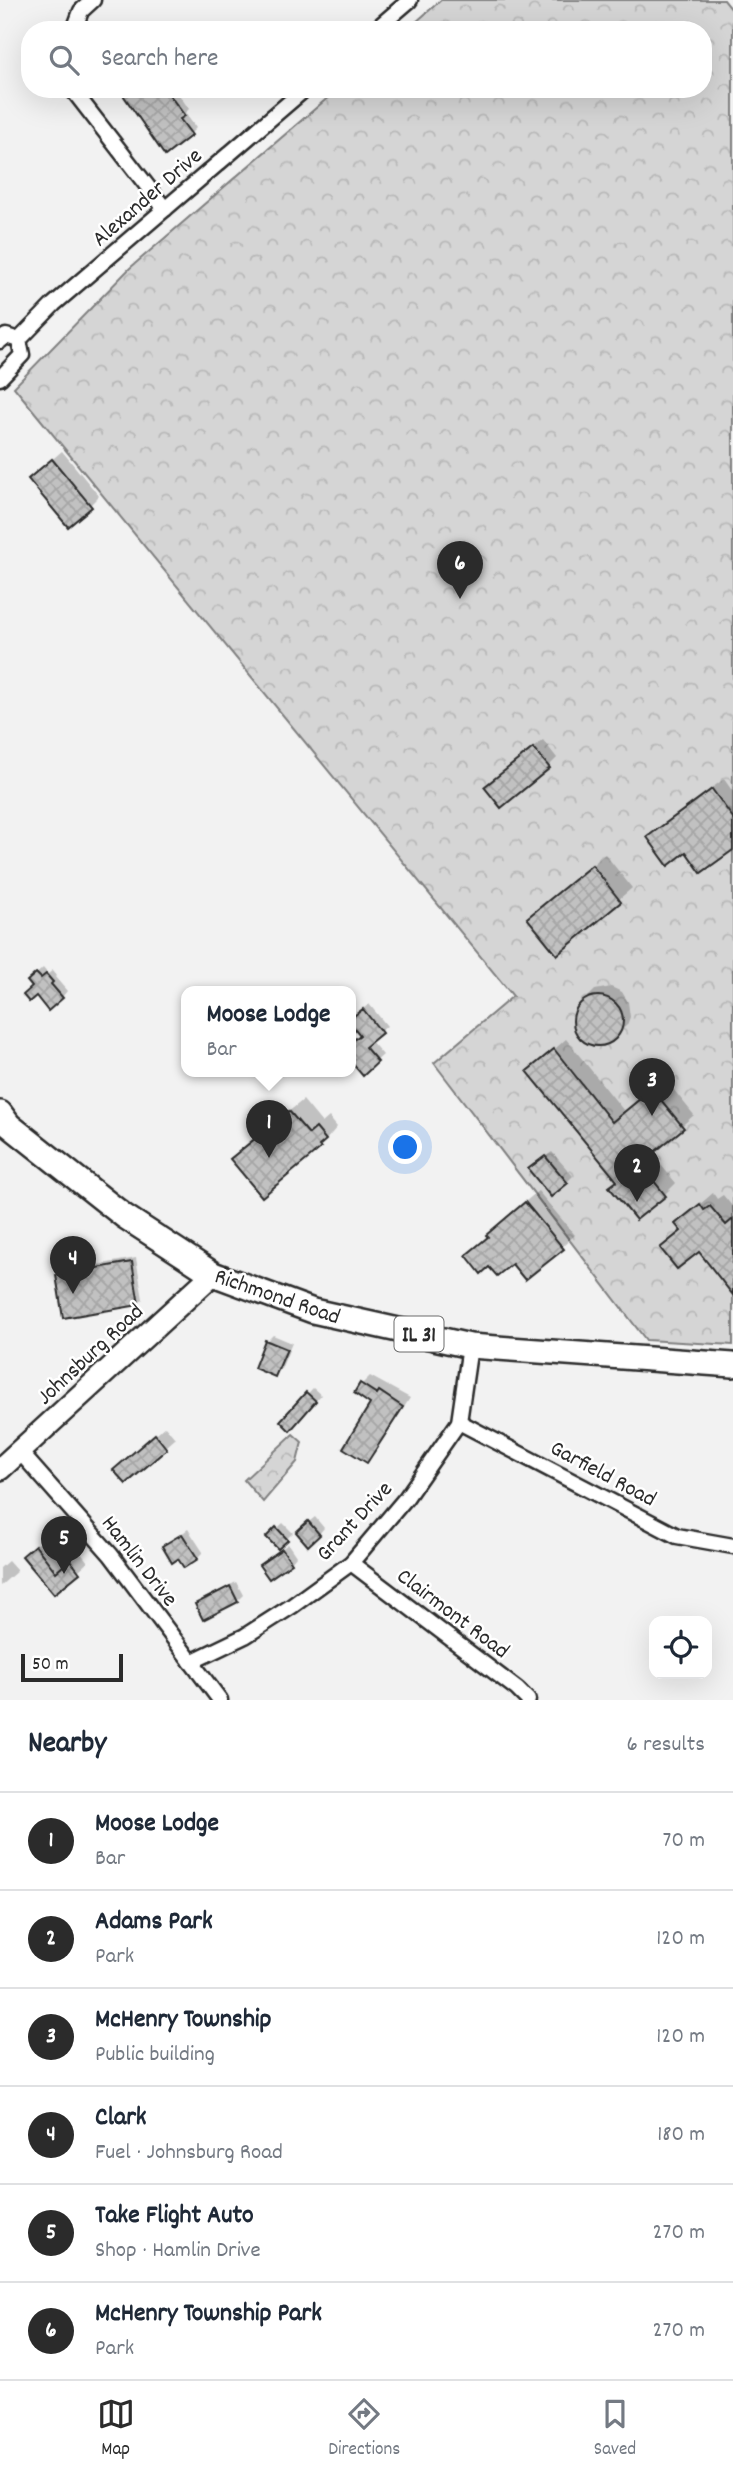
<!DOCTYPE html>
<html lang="en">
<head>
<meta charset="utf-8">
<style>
	:root { --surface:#fff; --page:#f2f2f3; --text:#1f2937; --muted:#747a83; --line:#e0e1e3; --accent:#2b2b2b }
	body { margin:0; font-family:Dekko,sans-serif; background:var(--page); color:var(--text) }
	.controls { position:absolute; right:21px; bottom:21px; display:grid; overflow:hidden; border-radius:14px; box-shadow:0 7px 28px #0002 }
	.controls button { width:63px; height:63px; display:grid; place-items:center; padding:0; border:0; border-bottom:2px solid var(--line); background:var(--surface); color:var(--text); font:35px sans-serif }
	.scale { position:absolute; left:21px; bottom:18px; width:102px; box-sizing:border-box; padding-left:7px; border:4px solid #2b2b2b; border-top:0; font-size:19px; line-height:24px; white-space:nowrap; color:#2b2b2b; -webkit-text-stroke:5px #fff; paint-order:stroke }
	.you { position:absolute; left:406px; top:1148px; width:24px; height:24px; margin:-18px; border:5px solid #fff; border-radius:50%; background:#1a73e8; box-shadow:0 0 0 10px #1a73e833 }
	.badge { display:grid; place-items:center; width:46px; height:46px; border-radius:50%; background:var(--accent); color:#fff; font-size:23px; font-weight:700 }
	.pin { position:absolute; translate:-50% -58px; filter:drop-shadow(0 2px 4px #0008) }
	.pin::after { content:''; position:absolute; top:37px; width:24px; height:21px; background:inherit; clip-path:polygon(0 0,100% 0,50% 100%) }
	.popup { position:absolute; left:181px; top:986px; width:175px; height:91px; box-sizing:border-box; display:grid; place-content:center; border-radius:14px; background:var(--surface); filter:drop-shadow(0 2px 5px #0005); font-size:23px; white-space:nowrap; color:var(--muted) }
	.popup b { font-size:26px; color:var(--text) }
	.popup::after { content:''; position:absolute; left:50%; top:100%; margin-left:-14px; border:14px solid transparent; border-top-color:var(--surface) }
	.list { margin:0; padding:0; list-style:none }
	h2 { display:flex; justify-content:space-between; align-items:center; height:91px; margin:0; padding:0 28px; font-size:30px }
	h2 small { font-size:23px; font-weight:400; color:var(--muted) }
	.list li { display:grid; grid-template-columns:46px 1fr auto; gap:21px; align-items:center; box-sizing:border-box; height:98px; padding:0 28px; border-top:2px solid var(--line) }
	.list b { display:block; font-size:26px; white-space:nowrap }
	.list p { margin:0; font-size:23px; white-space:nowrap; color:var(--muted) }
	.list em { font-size:23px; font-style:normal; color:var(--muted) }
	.icon { flex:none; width:38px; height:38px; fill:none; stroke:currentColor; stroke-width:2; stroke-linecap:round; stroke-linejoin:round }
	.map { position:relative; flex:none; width:733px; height:1700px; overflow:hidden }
	.search { position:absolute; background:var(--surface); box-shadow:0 7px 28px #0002; left:21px; right:21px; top:21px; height:77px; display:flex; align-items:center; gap:18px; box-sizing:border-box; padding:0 24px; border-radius:28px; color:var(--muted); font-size:26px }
	.sheet { height:679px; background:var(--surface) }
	nav { display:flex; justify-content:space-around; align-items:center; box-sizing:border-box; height:98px; border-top:2px solid var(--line); background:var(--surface); font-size:19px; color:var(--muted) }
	nav a { display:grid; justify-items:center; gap:4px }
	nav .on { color:var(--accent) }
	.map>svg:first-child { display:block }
	.park { fill:url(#park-crowns); stroke:#808080; stroke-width:2 }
	.shadow { fill:#0003 }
	.building { fill:url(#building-cross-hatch); stroke:#2b2b2b; stroke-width:2 }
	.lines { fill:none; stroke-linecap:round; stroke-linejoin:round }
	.street-casing { stroke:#2b2b2b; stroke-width:19 }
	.secondary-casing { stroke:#2b2b2b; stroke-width:26 }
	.primary-casing { stroke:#2b2b2b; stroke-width:28 }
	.street { stroke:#fff; stroke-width:14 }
	.secondary { stroke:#fff; stroke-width:21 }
	.primary { stroke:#fff; stroke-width:23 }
	.labels { text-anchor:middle; stroke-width:5; stroke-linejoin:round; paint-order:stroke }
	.shield { fill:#fff; stroke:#6b6b6b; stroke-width:2 }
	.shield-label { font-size:21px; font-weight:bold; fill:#2b2b2b }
	.street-label { font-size:23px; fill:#2b2b2b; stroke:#fff }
</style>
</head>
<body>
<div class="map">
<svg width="733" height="1700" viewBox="0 0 733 1700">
	<defs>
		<pattern id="park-crowns" width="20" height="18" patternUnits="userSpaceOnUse" patternTransform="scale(1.75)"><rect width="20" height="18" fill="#d5d5d5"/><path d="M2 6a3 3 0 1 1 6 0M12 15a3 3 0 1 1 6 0" fill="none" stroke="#b7b7b7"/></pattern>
		<pattern id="building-cross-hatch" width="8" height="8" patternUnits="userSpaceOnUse" patternTransform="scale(1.75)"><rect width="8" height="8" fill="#c1c1c1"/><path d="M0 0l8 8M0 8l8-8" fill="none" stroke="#a6a6a6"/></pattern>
	</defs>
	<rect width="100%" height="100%" fill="#f2f2f2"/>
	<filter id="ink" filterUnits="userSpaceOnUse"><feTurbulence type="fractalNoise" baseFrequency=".0143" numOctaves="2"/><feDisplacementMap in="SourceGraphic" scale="14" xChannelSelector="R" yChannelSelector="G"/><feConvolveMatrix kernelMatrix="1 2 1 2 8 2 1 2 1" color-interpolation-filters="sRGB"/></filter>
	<g filter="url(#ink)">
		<g class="park">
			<path d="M 441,0 L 724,0 L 733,11 L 733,1345 L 646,1340 L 434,1063 L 513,996 L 14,387 L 130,268 L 338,89 L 703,89 L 703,30 L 407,30 Z"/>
			<path d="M 293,1434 L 302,1442 L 297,1462 L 263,1502 L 244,1480 Z"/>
		</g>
		<g class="shadow">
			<path d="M 121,89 L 175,89 L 189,109 L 185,113 L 196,128 L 191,133 Z"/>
			<path d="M 62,451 L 99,496 L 90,505 L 40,470 Z"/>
			<path d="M 543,740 L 557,758 L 548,767 L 496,778 Z"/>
			<path d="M 724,779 L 733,792 L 733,847 L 686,850 L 649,837 L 660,826 Z"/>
			<path d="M 605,854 L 632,888 L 557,952 L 529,919 Z"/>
			<path d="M 43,968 L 48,974 L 53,970 L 57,975 L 55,977 L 67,991 L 62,997 L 34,987 L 29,981 Z"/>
			<path d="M 611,987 L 622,992 L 628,1002 L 630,1017 L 627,1025 L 611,1040 L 602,1044 L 592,1043 L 581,1037 L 574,1019 L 578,1007 L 595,990 Z"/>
			<path d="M 369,1004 L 387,1026 L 370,1040 L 383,1055 L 363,1073 L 362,1034 L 356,1015 Z"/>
			<path d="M 566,1039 L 624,1111 L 665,1079 L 694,1115 L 651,1153 L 676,1183 L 664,1195 L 619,1180 L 530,1071 Z"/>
			<path d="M 303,1100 L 322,1123 L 329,1117 L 337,1127 L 320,1147 L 245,1147 Z"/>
			<path d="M 552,1152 L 573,1176 L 567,1182 L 536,1163 Z"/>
			<path d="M 538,1191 L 575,1235 L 562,1247 L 512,1261 L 489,1264 L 468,1255 L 500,1223 Z"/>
			<path d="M 713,1193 L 717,1199 L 723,1195 L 733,1207 L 733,1292 L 699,1249 L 662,1248 L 682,1230 L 677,1224 Z"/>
			<path d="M 136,1258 L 143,1299 L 138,1303 L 58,1276 L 62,1271 Z"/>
			<path d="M 273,1335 L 292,1343 L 281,1369 L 275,1375 L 267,1341 Z"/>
			<path d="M 370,1376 L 410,1398 L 375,1452 L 367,1461 L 373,1404 L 362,1384 Z"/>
			<path d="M 313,1388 L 321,1395 L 296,1423 L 282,1421 Z"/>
			<path d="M 165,1426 L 175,1438 L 126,1482 L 125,1461 Z"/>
			<path d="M 315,1517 L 324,1528 L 319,1534 L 304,1526 Z"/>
			<path d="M 283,1523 L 293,1533 L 278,1547 L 268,1537 Z"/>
			<path d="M 188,1529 L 203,1552 L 197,1558 L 179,1557 L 164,1547 Z"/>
			<path d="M 45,1538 L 66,1564 L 80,1552 L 88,1562 L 54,1592 L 34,1547 Z"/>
			<path d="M 288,1544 L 296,1556 L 291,1562 L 267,1560 Z"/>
			<path d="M 8,1561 L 17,1571 L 0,1586 L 0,1568 Z"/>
			<path d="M 236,1582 L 243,1595 L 237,1601 L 197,1604 L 203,1599 Z"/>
		</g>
		<g class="building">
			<path d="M 119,89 L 165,89 L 185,116 L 180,119 L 192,135 L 165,156 Z"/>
			<path d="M 52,459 L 92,507 L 68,527 L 28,479 Z"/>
			<path d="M 533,748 L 550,768 L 501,808 L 484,787 Z"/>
			<path d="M 712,789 L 733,818 L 733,850 L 701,873 L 686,852 L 668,866 L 647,837 Z"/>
			<path d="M 592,865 L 621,902 L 557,955 L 527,918 Z"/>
			<path d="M 36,973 L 41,978 L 46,974 L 53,982 L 51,984 L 63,998 L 48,1011 L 36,996 L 29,1002 L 23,995 L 32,987 L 27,981 Z"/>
			<circle cx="598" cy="1021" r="25"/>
			<path d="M 363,1009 L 382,1033 L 365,1047 L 378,1062 L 363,1076 L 351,1062 L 351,1042 L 360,1035 L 351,1024 L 351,1018 Z"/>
			<path d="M 554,1049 L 612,1122 L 652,1089 L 684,1128 L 640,1164 L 666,1196 L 636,1220 L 609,1187 L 617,1181 L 527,1071 Z"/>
			<path d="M 289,1111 L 309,1134 L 316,1128 L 326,1140 L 319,1146 L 321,1148 L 262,1197 L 230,1159 Z"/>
			<path d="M 545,1156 L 568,1183 L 551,1197 L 528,1169 Z"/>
			<path d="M 525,1202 L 564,1249 L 525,1280 L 512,1264 L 497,1276 L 489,1267 L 481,1274 L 466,1255 L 488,1237 L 486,1235 Z"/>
			<path d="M 700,1204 L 704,1210 L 710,1206 L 726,1225 L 733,1219 L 733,1295 L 699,1252 L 677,1269 L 660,1248 L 681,1231 L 675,1224 Z"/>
			<path d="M 132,1262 L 139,1305 L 63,1318 L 56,1275 Z"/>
			<path d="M 265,1340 L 287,1349 L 275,1377 L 254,1368 Z"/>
			<path d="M 360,1383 L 377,1394 L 379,1391 L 403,1407 L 367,1463 L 343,1448 L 370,1404 L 354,1393 Z"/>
			<path d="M 306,1392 L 316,1401 L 290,1431 L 280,1421 Z"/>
			<path d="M 155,1434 L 167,1449 L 126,1484 L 113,1470 Z"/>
			<path d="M 308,1521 L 320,1535 L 308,1546 L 296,1532 Z"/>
			<path d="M 276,1527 L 288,1540 L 278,1549 L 266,1537 Z"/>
			<path d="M 182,1534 L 198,1559 L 184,1568 L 178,1559 L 172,1563 L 162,1546 Z"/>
			<path d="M 35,1545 L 56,1572 L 70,1560 L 80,1573 L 54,1594 L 22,1556 Z"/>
			<path d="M 282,1549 L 292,1563 L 269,1579 L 259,1565 Z"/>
			<path d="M 230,1586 L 238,1602 L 203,1620 L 195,1604 Z"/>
		</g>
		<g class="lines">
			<defs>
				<g id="street">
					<path d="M 74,30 L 81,11 L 93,0"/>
					<path d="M 375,30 L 410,0"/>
					<path d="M 72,89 L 165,209"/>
					<path d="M 19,340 L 54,304 L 305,89"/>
					<path d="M 0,341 L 6,336 L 19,340"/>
					<path d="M 0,378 L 22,355 L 19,340"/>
					<path d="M 459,1422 L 677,1536 L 733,1546"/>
					<path d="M 20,1452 L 111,1555 L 220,1700"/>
					<path d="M 351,1563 L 517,1689 L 528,1700"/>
					<path d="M 191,1662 L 245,1636 L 292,1606 L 351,1563 L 406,1498 L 459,1422 L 470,1346"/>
				</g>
				<path id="secondary" d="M 0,1469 L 213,1274"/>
				<path id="primary" d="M 0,1113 L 9,1125 L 124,1216 L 213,1274 L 313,1311 L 470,1346 L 733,1365"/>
			</defs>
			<use href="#street" class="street-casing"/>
			<use href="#secondary" class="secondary-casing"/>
			<use href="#primary" class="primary-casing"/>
			<use href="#street" class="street"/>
			<use href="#secondary" class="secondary"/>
			<use href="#primary" class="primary"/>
		</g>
	</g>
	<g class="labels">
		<rect class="shield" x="394.5" y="1316.5" width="49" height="35" rx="5"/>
		<g class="shield-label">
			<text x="419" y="1341">IL 31</text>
		</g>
		<g class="street-label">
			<text transform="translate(146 196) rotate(-41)" y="8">Alexander Drive</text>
			<text transform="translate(278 1295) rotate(19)" y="8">Richmond Road</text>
			<text transform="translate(89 1353) rotate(-43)" y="8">Johnsburg Road</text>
			<text transform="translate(604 1472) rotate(28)" y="8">Garfield Road</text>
			<text transform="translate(353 1520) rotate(-47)" y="8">Grant Drive</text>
			<text transform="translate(141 1560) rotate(52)" y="8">Hamlin Drive</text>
			<text transform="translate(454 1612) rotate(37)" y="8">Clairmont Road</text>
		</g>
	</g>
</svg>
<div class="controls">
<button><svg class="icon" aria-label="locate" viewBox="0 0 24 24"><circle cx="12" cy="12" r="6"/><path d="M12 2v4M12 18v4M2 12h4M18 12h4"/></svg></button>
</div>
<div class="scale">50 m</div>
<div class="you"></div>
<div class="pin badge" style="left:269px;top:1158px">1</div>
<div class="popup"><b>Moose Lodge</b>Bar</div>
<div class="pin badge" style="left:637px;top:1202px">2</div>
<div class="pin badge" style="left:652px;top:1116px">3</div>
<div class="pin badge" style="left:73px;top:1294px">4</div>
<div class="pin badge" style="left:64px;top:1574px">5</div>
<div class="pin badge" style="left:460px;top:599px">6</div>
<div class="search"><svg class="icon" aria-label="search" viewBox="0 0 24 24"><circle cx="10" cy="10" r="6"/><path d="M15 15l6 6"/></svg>Search here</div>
</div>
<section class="sheet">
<h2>Nearby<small>6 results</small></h2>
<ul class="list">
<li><span class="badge">1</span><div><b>Moose Lodge</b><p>Bar</p></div><em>70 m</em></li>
<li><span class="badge">2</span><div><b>Adams Park</b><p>Park</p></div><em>120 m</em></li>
<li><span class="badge">3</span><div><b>McHenry Township</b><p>Public building</p></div><em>120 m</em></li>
<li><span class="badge">4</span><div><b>Clark</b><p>Fuel · Johnsburg Road</p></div><em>180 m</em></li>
<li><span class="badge">5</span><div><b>Take Flight Auto</b><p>Shop · Hamlin Drive</p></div><em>270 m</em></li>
<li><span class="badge">6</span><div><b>McHenry Township Park</b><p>Park</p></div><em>270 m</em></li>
</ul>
</section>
<nav>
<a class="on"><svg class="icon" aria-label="map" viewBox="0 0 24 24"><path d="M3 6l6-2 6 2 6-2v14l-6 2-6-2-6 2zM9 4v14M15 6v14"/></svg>Map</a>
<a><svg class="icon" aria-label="directions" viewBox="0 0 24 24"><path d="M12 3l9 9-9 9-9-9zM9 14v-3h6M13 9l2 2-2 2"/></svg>Directions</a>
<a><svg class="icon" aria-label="saved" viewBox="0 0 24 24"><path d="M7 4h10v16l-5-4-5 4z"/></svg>Saved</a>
</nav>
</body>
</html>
